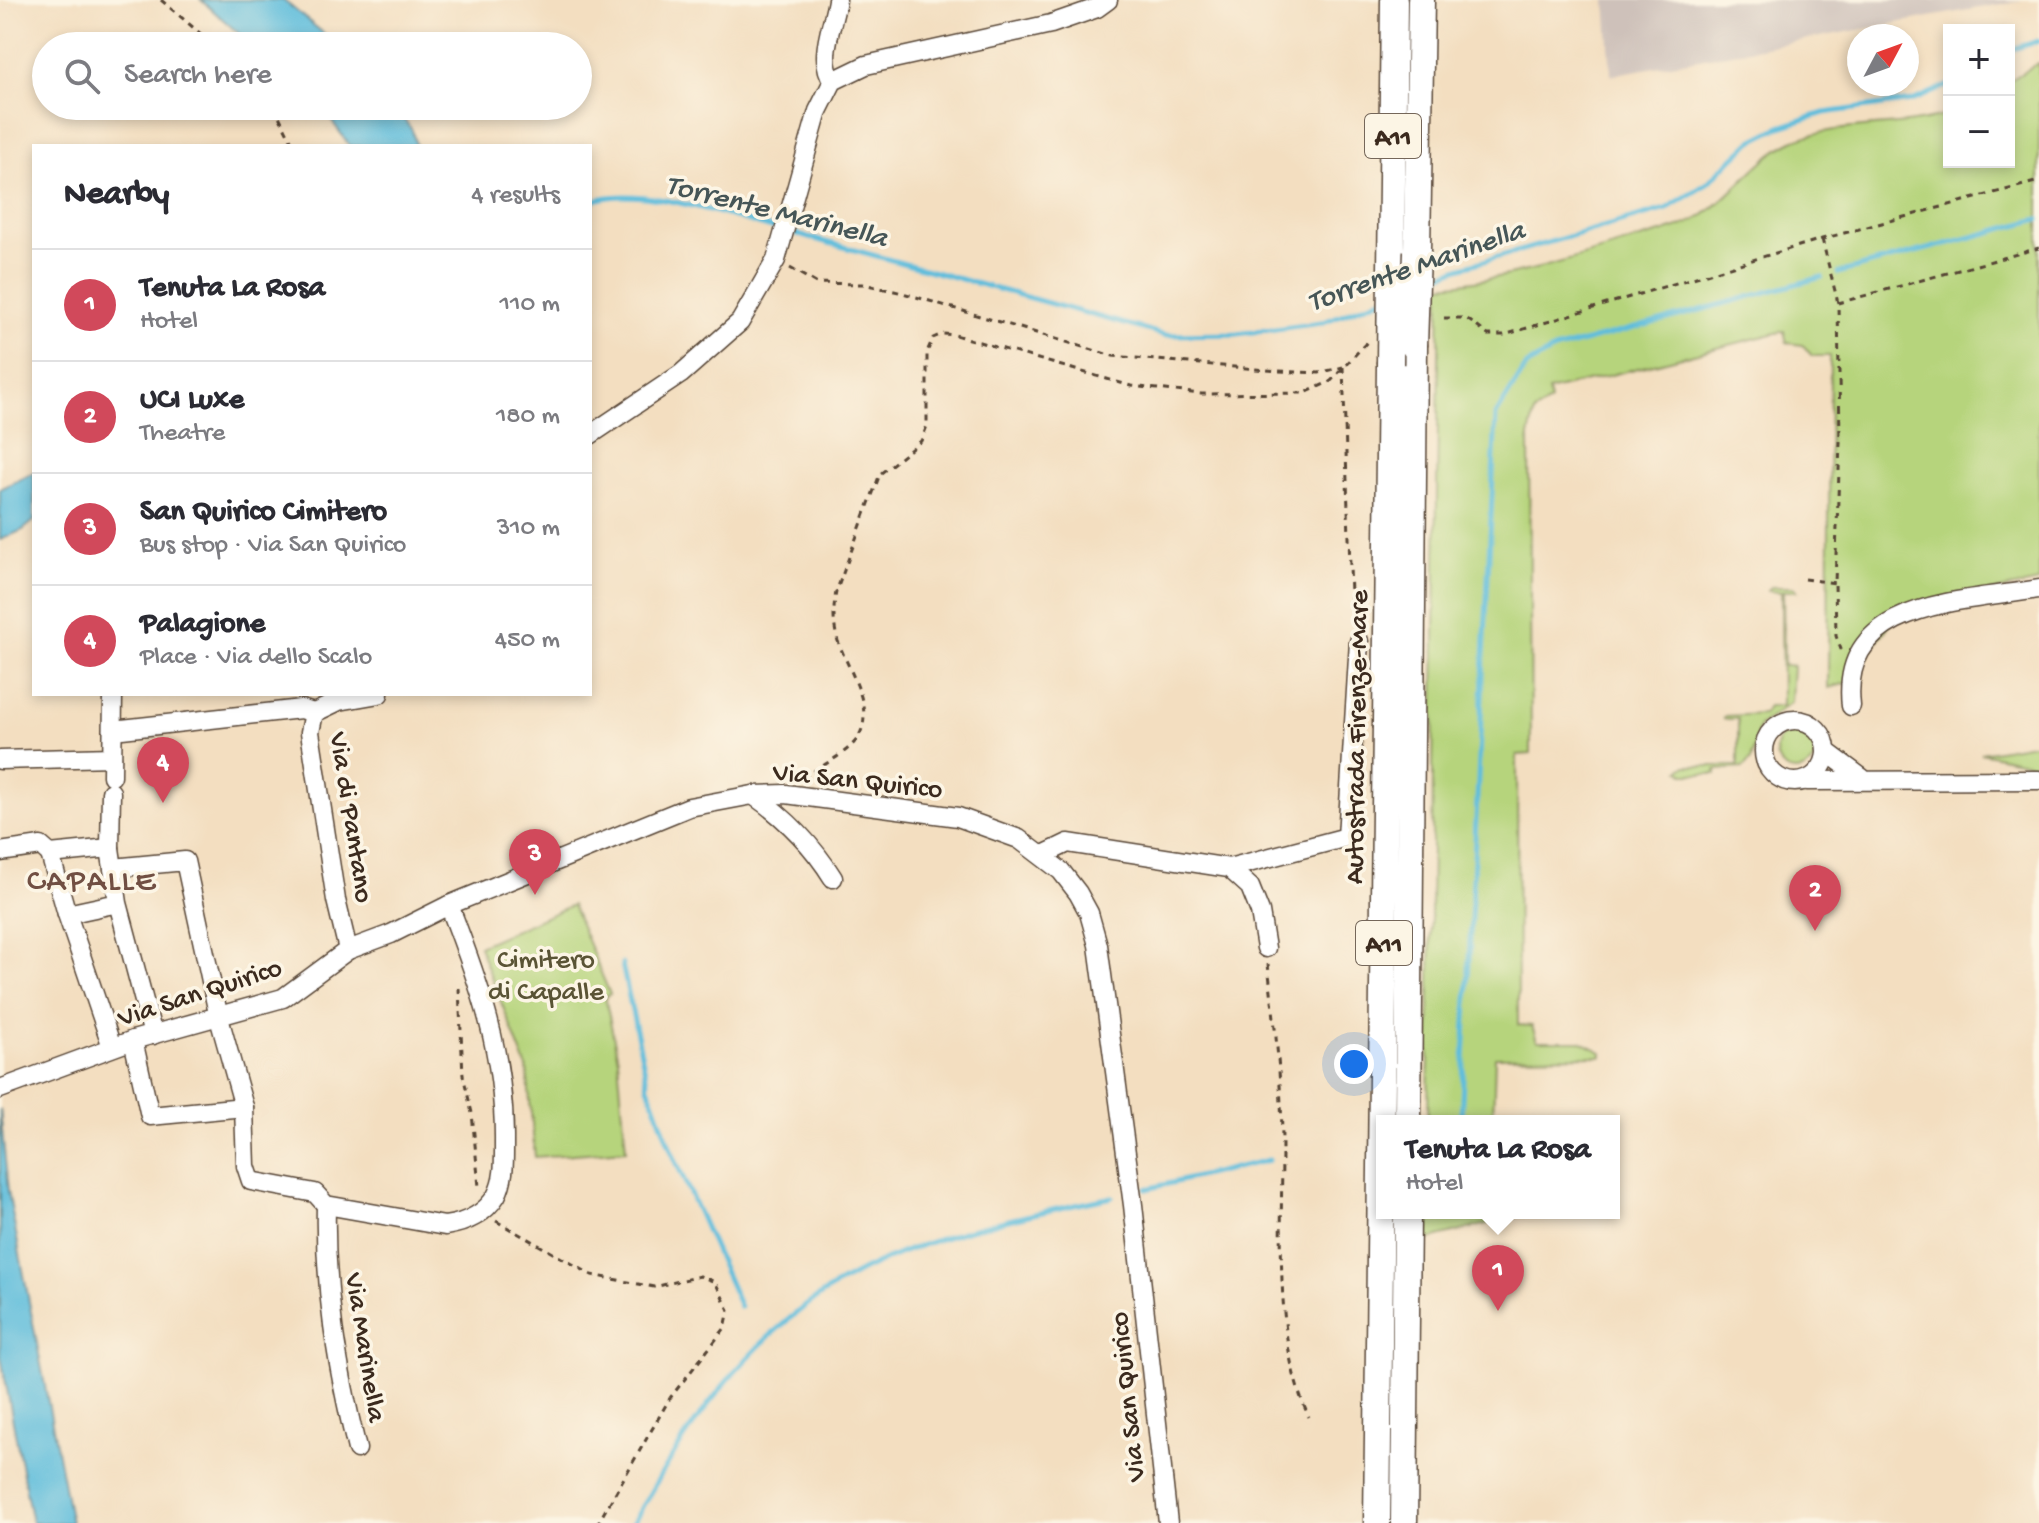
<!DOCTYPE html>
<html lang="en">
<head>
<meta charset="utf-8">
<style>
	:root { --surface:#fff; --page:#f7f7f7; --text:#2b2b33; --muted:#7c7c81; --line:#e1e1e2; --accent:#d1495b }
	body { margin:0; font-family:"Gochi Hand",sans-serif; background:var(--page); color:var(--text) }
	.controls { position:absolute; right:24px; top:24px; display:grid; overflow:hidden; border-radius:0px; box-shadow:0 4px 12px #0003 }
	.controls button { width:72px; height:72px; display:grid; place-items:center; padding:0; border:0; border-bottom:2px solid var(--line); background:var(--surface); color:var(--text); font:40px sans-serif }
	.compass { position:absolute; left:1847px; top:24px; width:72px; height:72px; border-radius:50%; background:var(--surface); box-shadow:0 4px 12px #0003; rotate:49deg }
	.you { position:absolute; left:1354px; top:1064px; width:28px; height:28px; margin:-20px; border:6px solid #fff; border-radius:50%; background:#1a73e8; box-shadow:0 0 0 12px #1a73e833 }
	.badge { display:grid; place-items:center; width:52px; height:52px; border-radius:50%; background:var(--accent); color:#fff; font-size:26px; font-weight:700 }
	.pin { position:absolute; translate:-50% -66px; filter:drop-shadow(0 2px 4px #0008) }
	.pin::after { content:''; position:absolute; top:42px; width:28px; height:24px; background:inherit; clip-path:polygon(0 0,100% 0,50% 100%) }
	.popup { position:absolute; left:1376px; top:1115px; width:244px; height:104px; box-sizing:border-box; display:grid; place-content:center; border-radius:0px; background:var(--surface); filter:drop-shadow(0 2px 6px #0005); font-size:26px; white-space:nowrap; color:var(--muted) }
	.popup b { font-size:30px; color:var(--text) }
	.popup::after { content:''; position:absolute; left:50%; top:100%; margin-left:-16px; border:16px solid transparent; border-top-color:var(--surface) }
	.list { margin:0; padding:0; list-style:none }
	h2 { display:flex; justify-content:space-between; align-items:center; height:104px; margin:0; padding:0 32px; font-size:34px }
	h2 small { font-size:26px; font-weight:400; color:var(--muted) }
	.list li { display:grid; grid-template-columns:52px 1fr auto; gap:24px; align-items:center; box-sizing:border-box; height:112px; padding:0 32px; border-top:2px solid var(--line) }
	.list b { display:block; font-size:30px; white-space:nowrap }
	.list p { margin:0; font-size:26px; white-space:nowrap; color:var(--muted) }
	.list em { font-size:26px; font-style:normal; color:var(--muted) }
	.icon { flex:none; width:44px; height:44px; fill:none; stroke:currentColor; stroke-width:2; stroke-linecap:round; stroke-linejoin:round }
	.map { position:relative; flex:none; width:2039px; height:1523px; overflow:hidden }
	.search { position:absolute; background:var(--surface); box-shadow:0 4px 12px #0003; left:32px; top:32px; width:560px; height:88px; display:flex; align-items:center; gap:20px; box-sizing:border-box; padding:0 28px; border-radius:44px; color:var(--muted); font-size:30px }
	.panel { position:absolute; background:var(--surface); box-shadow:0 4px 12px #0003; left:32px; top:144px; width:560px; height:552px; border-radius:0px }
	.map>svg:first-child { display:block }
	.industrial { fill:#cec1ba }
	.green { fill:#b6d47b; stroke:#787f4c; stroke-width:2 }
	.water { fill:#5ebddc; stroke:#4c747d; stroke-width:2 }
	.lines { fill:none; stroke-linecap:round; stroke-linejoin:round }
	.stream { stroke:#5ebddc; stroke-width:5 }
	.minor-casing { stroke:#574536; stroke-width:21 }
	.highway-casing { stroke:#574536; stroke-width:29 }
	.path { stroke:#574536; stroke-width:3; stroke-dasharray:6 6; stroke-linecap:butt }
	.minor { stroke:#fff; stroke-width:18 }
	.highway { stroke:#fff; stroke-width:26 }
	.highway-bridge-casing { stroke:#574536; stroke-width:29; stroke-linecap:butt }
	.highway-bridge { stroke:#fff; stroke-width:26 }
	.labels { text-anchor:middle; stroke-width:7; stroke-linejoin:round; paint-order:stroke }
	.shield { fill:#fcf5e5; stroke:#75675a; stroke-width:2 }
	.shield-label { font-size:26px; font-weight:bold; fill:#3b2a1e }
	.street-label { font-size:28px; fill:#3b2a1e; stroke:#fcf5e5 }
	.park-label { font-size:28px; fill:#5a5435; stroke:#fcf5e5 }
	.water-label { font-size:30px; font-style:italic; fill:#465657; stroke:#fcf5e5 }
	.quarter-label { font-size:32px; letter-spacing:2px; fill:#714f43; stroke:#fcf5e5 }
</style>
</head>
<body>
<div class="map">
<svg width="2039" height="1523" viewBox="0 0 2039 1523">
	<rect width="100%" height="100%" fill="#fcf5e5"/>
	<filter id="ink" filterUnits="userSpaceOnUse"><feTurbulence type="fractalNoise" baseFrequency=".0125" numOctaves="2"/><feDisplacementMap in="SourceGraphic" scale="16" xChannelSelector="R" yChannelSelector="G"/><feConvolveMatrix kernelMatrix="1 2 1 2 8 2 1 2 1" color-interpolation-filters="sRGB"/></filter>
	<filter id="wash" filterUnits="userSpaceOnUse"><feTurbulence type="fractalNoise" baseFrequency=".006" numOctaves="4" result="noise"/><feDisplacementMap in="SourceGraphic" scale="32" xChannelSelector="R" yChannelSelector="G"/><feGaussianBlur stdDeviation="1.8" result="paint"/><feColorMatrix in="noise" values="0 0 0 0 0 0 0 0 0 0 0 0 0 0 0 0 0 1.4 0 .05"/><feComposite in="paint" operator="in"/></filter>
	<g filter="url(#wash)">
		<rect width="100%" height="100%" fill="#f3dec0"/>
		<path class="industrial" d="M 1606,0 L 2023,0 L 1611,75 Z"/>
		<g class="green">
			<path d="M 2039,63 L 2039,582 L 1899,611 L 1848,683 L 1828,688 L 1830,356 L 1812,356 L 1803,345 L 1787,343 L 1784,331 L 1548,391 L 1550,401 L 1534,413 L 1529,436 L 1531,754 L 1517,755 L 1518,1025 L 1532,1026 L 1537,1041 L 1580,1041 L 1602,1052 L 1602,1056 L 1495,1057 L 1493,1121 L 1428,1121 L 1440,285 C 1505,280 1567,261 1630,242 C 1652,235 1678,230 1699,218 C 1733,197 1756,158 1793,141 C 1836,122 1901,130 1949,114 L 1949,162 L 2009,162 L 2009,81 Z"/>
			<path d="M 1771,587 L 1794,587 L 1797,591 L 1783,591 L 1784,665 L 1793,665 L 1791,702 L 1759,726 L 1751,760 L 1743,768 L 1716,770 L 1716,774 L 1684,774 L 1680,770 L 1685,766 L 1738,766 L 1738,719 L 1724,719 L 1725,716 L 1763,714 L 1768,707 L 1782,706 L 1781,592 L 1768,591 Z"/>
			<circle cx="1796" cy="751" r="20"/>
			<path d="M 2039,743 L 2039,765 L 1981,753 Z"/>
			<path d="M 572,905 L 610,994 L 605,997 L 618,1059 L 626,1150 L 535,1157 L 527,1068 L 479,946 Z"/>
			<path d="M 1427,1213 L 1490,1213 L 1490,1223 L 1427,1240 Z"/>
		</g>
		<g class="water">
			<path d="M 201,0 L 283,0 L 339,46 L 253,46 Z"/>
			<path d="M 321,106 L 394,106 L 412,130 L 416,146 L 350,146 Z"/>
			<path d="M 34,472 L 34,521 L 23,530 L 0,540 L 0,489 Z"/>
			<path d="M 0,1109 L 8,1191 L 71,1523 L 32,1523 L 0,1352 Z"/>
		</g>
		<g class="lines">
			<g class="stream">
				<path d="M 2009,50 L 2039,41"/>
				<path d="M 590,202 C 634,182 732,217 779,230"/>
				<path d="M 789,232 L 1165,335 L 1237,334 L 1321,323 L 1384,298"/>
				<path d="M 1838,273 L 2039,219"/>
				<path d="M 1423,282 L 1459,268 L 1666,209 L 1705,185 L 1752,141 L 1780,127 L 1824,113 L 1912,101 L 1949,85"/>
				<path d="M 622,964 L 648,1086 L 671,1150 L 740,1307"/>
				<path d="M 1461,1121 L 1496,415 L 1527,365 L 1554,350 L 1822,277"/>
				<path d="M 1146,1189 L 1269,1160"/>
				<path d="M 633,1523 C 691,1417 764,1314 878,1263 C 952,1229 1034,1214 1112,1197"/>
			</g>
		</g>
	</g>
	<g filter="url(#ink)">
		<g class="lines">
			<defs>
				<g id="minor">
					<path d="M 833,81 C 817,58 833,26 837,0"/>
					<path d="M 590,435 L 681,374 L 740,322 L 776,260 L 818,111 L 833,81 L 866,65 L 1051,24 L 1097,8 L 1108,0"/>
					<path d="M 1851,706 C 1839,599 1965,602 2039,589"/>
					<circle cx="1795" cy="751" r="31"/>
					<path d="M 113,730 L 301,709 L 314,713"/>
					<path d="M 1827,752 L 1862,778"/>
					<path d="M 0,760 L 112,757"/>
					<path d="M 112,776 L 113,694"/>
					<path d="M 1807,781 L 2039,780"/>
					<path d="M 753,795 C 786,818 812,844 833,878"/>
					<path d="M 110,848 L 111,792"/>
					<path d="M 0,852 L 41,846 L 50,854"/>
					<path d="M 1043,855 L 1068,843 L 1229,868 L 1250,887 L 1260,912 L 1266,948"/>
					<path d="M 113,868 L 185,861 L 219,1018 L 244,1107 L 246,1166 L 251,1181 L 315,1193 L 326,1205 L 445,1226 C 466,1223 484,1215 496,1196 C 505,1180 504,1160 504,1142 C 505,1055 480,985 449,905"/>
					<path d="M 1229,868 L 1347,837 L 1359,641"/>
					<path d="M 118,903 L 67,914 L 50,854 L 110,848 L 118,903 L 153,1035"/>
					<path d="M 67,914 L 112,1047"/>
					<path d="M 348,950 L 336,900 L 310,732 L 314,713 L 339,701 L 379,694"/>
					<path d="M 133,1040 L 150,1116 L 244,1107"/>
					<path d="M 0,1089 L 133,1040 L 283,998 L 348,950 L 391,934 L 449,905 L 689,807 L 753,795 L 786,794 L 958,817 L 1019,839 L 1061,871 L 1078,893 L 1089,913 L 1098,945 L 1133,1205 L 1168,1523"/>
					<path d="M 326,1205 C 324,1289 337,1367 357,1449"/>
				</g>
				<g id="highway">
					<path d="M 1417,251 L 1421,0"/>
					<path d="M 1391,271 L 1394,0"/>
					<path d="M 1408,1121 L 1414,346"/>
					<path d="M 1377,1523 L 1390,364"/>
					<path d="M 1404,1523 L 1407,1213"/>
				</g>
			</defs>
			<use href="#minor" class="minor-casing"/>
			<use href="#highway" class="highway-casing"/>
			<g class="path">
				<path d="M 161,0 L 215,46"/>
				<path d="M 274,106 L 294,146"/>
				<path d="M 1822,239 L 1838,303 L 1840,442 L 1835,583 L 1836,636 L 1842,652"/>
				<path d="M 790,268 L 816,283 L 863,284 L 903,293 L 1113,356 L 1278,371 L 1319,373 L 1343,367"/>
				<path d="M 1838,303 L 2039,248"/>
				<path d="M 1444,318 L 1466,318 L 1488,335 L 1504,335 L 1822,239 L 2039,181"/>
				<path d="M 1343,367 L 1352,623"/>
				<path d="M 1804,579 L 1835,583"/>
				<path d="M 803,778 C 818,768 838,758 851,746 C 882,716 849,673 838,641 C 833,625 833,608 836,592 L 880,474 L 921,441 L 927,426 L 927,352 L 933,338 L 942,334 L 955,335 L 1131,386 L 1201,394 L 1305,393 L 1331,381 L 1367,342"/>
				<path d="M 1268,964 C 1273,1010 1279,1057 1281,1104 C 1286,1198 1268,1332 1309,1417"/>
				<path d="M 459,988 L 463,1075 L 472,1113 L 479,1187"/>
				<path d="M 496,1221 L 592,1275 L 654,1287 L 700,1276 L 715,1282 L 729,1310 L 725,1328 L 670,1398 L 598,1523"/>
			</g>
			<use href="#minor" class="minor"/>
			<use href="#highway" class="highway"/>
			<defs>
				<g id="highway-bridge">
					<path d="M 1414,346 L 1417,251"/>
					<path d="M 1390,364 L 1391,271"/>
				</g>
			</defs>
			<use href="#highway-bridge" class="highway-bridge-casing"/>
			<use href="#highway-bridge" class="highway-bridge"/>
		</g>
	</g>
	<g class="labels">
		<g class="shield">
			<rect x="1365" y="114" width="56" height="44" rx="6"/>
			<rect x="1356" y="921" width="56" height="44" rx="6"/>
		</g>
		<g class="shield-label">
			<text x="1393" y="145">A11</text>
			<text x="1384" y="952">A11</text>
		</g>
		<g class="street-label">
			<text transform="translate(1354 737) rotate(-89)" y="10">Autostrada Firenze-Mare</text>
			<text transform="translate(858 778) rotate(6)" y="10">Via San Quirico</text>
			<text transform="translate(354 817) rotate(81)" y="10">Via di Pantano</text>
			<text transform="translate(199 990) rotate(-18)" y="10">Via San Quirico</text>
			<text transform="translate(368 1347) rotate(81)" y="10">Via Marinella</text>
			<text transform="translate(1125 1397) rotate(-96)" y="10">Via San Quirico</text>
		</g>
		<g class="park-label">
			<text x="546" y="967">Cimitero<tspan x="546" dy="32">di Capalle</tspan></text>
		</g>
		<g class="water-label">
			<text transform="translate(777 209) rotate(14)" y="10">Torrente Marinella</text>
			<text transform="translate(1415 264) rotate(-19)" y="10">Torrente Marinella</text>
		</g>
		<g class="quarter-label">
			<text x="92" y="889">CAPALLE</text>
		</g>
	</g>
</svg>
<div class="controls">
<button>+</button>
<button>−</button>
</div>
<svg class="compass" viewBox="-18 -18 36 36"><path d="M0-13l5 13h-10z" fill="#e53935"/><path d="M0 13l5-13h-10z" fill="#7c7c81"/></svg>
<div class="you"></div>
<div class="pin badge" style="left:1498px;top:1311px">1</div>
<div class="popup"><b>Tenuta La Rosa</b>Hotel</div>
<div class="pin badge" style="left:1815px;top:931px">2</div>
<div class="pin badge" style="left:535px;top:895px">3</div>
<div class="pin badge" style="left:163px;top:803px">4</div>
<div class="search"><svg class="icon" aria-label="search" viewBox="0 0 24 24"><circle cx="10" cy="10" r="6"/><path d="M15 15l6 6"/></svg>Search here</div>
<section class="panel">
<h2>Nearby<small>4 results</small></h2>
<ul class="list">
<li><span class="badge">1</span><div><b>Tenuta La Rosa</b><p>Hotel</p></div><em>110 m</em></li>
<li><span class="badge">2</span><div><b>UCI Luxe</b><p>Theatre</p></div><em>180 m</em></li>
<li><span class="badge">3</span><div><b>San Quirico Cimitero</b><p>Bus stop · Via San Quirico</p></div><em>310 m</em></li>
<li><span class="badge">4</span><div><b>Palagione</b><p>Place · Via dello Scalo</p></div><em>450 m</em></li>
</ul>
</section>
</div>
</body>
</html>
